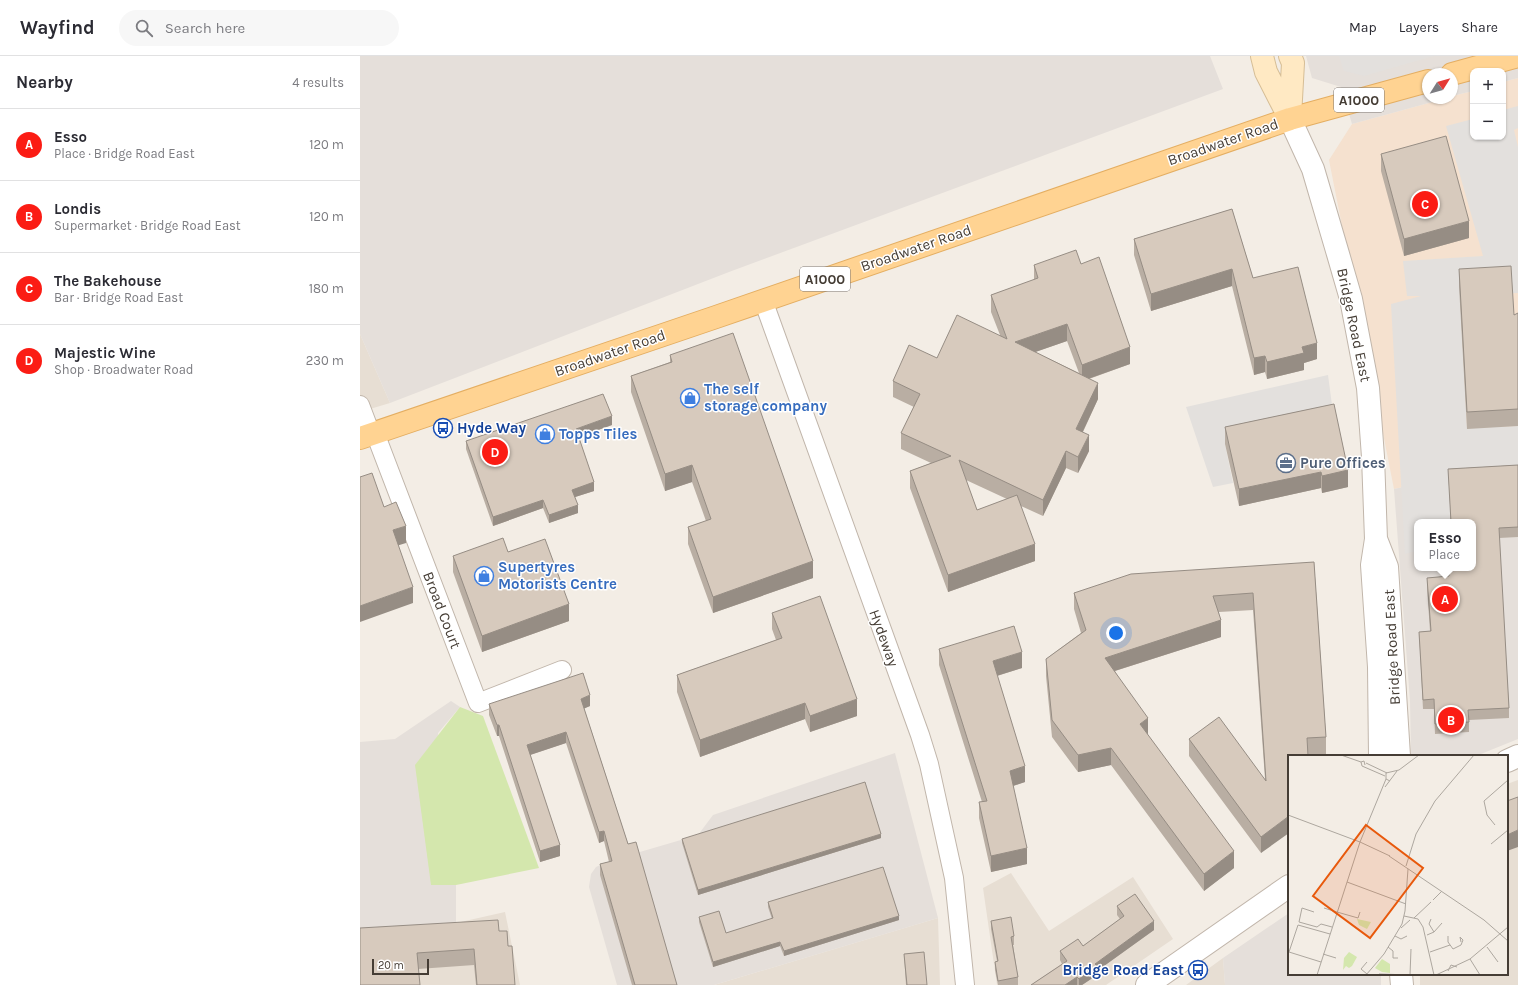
<!DOCTYPE html>
<html lang="en">
<head>
<meta charset="utf-8">
<style>
  body { margin:0; font-family:Karla,sans-serif; background:#f7f7f7; color:#2b2b33 }
  .controls { position:absolute; right:12px; top:12px; display:grid; overflow:hidden; border-radius:8px; box-shadow:0 1px 3px #0004 }
  .controls button { width:36px; height:36px; display:grid; place-items:center; padding:0; border:0; border-bottom:1px solid #e1e1e2; background:#fff; color:#2b2b33; font:20px sans-serif }
  .compass { position:absolute; left:1062px; top:12px; width:36px; height:36px; border-radius:50%; background:#fff; box-shadow:0 1px 3px #0004; rotate:53deg }
  .scale { position:absolute; left:12px; bottom:10px; width:57px; box-sizing:border-box; padding-left:4px; border:2px solid #453d35; border-top:0; font-size:11px; line-height:14px; white-space:nowrap; color:#453d35; -webkit-text-stroke:3px #fff; paint-order:stroke }
  .you { position:absolute; left:756px; top:577px; width:14px; height:14px; margin:-10px; border:3px solid #fff; border-radius:50%; background:#1a73e8; box-shadow:0 0 0 6px #1a73e833 }
  .badge { display:grid; place-items:center; width:26px; height:26px; border-radius:50%; background:#fb1c14; color:#fff; font-size:13px; font-weight:700 }
  .pin { position:absolute; translate:-50% -50%; border:2px solid #fff; box-shadow:0 1px 4px #0006 }
  .popup { position:absolute; left:1054px; top:463px; width:62px; height:52px; box-sizing:border-box; display:grid; place-content:center; border-radius:8px; background:#fff; filter:drop-shadow(0 1px 3px #0005); font-size:13px; white-space:nowrap; color:#7c7c81 }
  .popup b { font-size:15px; color:#2b2b33 }
  .popup::after { content:''; position:absolute; left:50%; top:100%; margin-left:-8px; border:8px solid transparent; border-top-color:#fff }
  .list { margin:0; padding:0; list-style:none }
  h2 { display:flex; justify-content:space-between; align-items:center; height:52px; margin:0; padding:0 16px; font-size:17px }
  h2 small { font-size:13px; font-weight:400; color:#7c7c81 }
  .list li { display:grid; grid-template-columns:26px 1fr auto; gap:12px; align-items:center; box-sizing:border-box; height:72px; padding:0 16px; border-top:1px solid #e1e1e2 }
  .list b { display:block; font-size:15px; white-space:nowrap }
  .list p { margin:0; font-size:13px; white-space:nowrap; color:#7c7c81 }
  .list em { font-size:13px; font-style:normal; color:#7c7c81 }
  .icon { flex:none; width:22px; height:22px; fill:none; stroke:currentColor; stroke-width:2; stroke-linecap:round; stroke-linejoin:round }
  .map { position:relative; flex:none; width:1158px; height:929px; overflow:hidden }
  header { display:flex; align-items:center; gap:24px; box-sizing:border-box; height:56px; padding:0 20px; background:#fff; border-bottom:1px solid #e1e1e2 }
  header strong { font-size:19px }
  nav { display:flex; gap:22px; margin-inline-start:auto; font-size:14px }
  .search { width:280px; height:36px; background:#f7f7f7; display:flex; align-items:center; gap:10px; box-sizing:border-box; padding:0 14px; border-radius:22px; color:#7c7c81; font-size:15px }
  main { display:flex }
  aside { flex:1; background:#fff }
  .map>svg:first-child { display:block }
</style>
</head>
<body>
<header>
<strong>Wayfind</strong>
<div class="search"><svg class="icon" aria-label="search" viewBox="0 0 24 24"><circle cx="10" cy="10" r="6"/><path d="M15 15l6 6"/></svg>Search here</div>
<nav><a>Map</a><a>Layers</a><a>Share</a></nav>
</header>
<main>
<aside>
<h2>Nearby<small>4 results</small></h2>
<ul class="list">
<li><span class="badge">A</span><div><b>Esso</b><p>Place · Bridge Road East</p></div><em>120 m</em></li>
<li><span class="badge">B</span><div><b>Londis</b><p>Supermarket · Bridge Road East</p></div><em>120 m</em></li>
<li><span class="badge">C</span><div><b>The Bakehouse</b><p>Bar · Bridge Road East</p></div><em>180 m</em></li>
<li><span class="badge">D</span><div><b>Majestic Wine</b><p>Shop · Broadwater Road</p></div><em>230 m</em></li>
</ul>
</aside>
<div class="map">
<svg width="1158" height="929" viewBox="0 0 1158 929">
  <rect width="100%" height="100%" fill="#f3ede5"/>
  <!-- residential -->
  <path fill="#e7ded3" d="M0 278 30 347 0 356Z
    M1158 724V929H1060V918H1147V728Z
    M651 817 689 875 773 821 813 883 746 929H637L623 832Z
    M145 856 160 929H0L96 867Z
    M578 862 580 929H354Z
    M863 902 865 929H826Z"/>
  <!-- commercial -->
  <path fill="#f5e1cf" d="M1158 22V406L1034 433 969 104 992 68 1087 42H1092V40L1113 35V81H1143V26Z"/>
  <!-- industrial -->
  <path fill="#e5dfda" fill-rule="evenodd" d="M0 0H850L863 33 369 216 30 347 0 278Z
    M946 0H1158V22L1143 26V15H1113V35L1092 40V18H1068V42H1087L992 68 981 31 952 22Z
    M1158 406V683L1116 700H1056L1051 698 1050 645 1034 433ZM1057 466H1113V512H1057Z
    M91 645 100 651 78 677 71 829H96V867L0 876V686L35 683Z
    M535 697 578 862 354 929H257L229 831 231 818 236 811 249 805 338 779 353 759Z
    M929 857V918H1021V929H865L863 902Z"/>
  <!-- green -->
  <path fill="#d4e7ad" d="M100 651 123 660 179 812 96 829H71L55 709Z"/>
  <!-- parking -->
  <path fill="#e3e0dd" d="M979 0H1074L1004 20 984 15Z
    M1158 50V72L1154 74 1158 91V237L1100 239 1107 372 1158 370V419L1091 466H1057V495L1045 498 1031 248 1061 240H1047L1043 205 1123 200 1086 70 1113 63V81H1143V54Z
    M968 319 974 364 865 388 873 427 853 431 826 351Z"/>
  <g fill="none" stroke-linecap="round" stroke-linejoin="round">
    <defs>
      <path id="minor" d="M403 244 560 679 569 708 594 822 605 929
        M0 349 11 378
        M15 377 118 647 202 614"/>
      <path id="tertiary" d="M930 63 953 113 978 198 991 243 1008 332 1013 401 1016 483 1012 509 1019 611 1020 700
        M1016 483 1027 511 1039 700
        M1147 705 1158 700
        M1041 918 1042 929
        M787 929 929 830"/>
      <path id="secondary" d="M902 0 906 16 930 63
        M930 61 933 7 930 0"/>
      <path id="primary" d="M1092 18 1158 0
        M0 382 356 261 930 63 1068 25"/>
    </defs>
    <!-- minor casing -->
    <use href="#minor" stroke="#c1b6ab" stroke-width="20"/>
    <!-- tertiary casing -->
    <use href="#tertiary" stroke="#c1b6ab" stroke-width="24"/>
    <!-- secondary casing -->
    <use href="#secondary" stroke="#d6be96" stroke-width="24"/>
    <!-- primary casing -->
    <use href="#primary" stroke="#e4ae62" stroke-width="24"/>
    <!-- minor -->
    <use href="#minor" stroke="#fff" stroke-width="18"/>
    <!-- tertiary -->
    <use href="#tertiary" stroke="#fff" stroke-width="22"/>
    <!-- secondary -->
    <use href="#secondary" stroke="#ffe9c3" stroke-width="22"/>
    <!-- primary -->
    <use href="#primary" stroke="#ffd392" stroke-width="22"/>
  </g>
  <!-- wall -->
  <path fill="#b9aea3" fill-rule="evenodd" d="M1021 98 1109 182 1044 200 1021 115Z
    M872 153 893 222 957 303 944 307V314L907 323 905 316 894 319 872 230 791 255 774 199V183Z
    M721 208 770 308 729 323 738 343 723 376 729 395 718 417 706 412 683 460 661 450 675 505 588 536 550 432V415L571 407 541 393V377L554 351 533 341V325L577 302 640 279 631 256V239L674 224V209ZM707 285 719 317 675 296ZM606 424 647 443 617 454Z
    M1099 213 1154 259 1158 257V370L1107 373 1099 230Z
    M310 299 453 522 353 557 328 488V471L346 465 332 426 305 435 271 336V320L310 306Z
    M974 348 988 431 962 437 961 432 879 450 865 388V371Z
    M252 369 218 381 234 435 215 441 218 457 189 467 183 452 133 470 106 393V385Z
    M1158 409V481L1139 482 1149 652V662L1109 664V676L1075 678 1074 653H1063L1059 576 1070 575 1067 532V522L1089 520 1105 513V512H1113V466H1091L1088 413Z
    M148 496 209 565 122 596 93 516V500Z
    M954 506 966 681V698L948 699 901 797 829 700V683L905 723 893 554 859 556 861 581 755 615 788 679 874 812 844 835 751 709 718 716 692 681 686 620V603L721 577 714 553V537Z
    M412 557 497 660 450 676 445 663 340 701 317 636V619L416 584 412 573Z
    M579 593 662 612 637 620 665 726 653 730 667 808 631 816 619 762V746H622L579 609Z
    M129 648 230 650 224 652 268 788 317 929H272L240 819V808L249 806 244 785 239 787 206 687 170 699 200 800 180 806 139 680H137L129 659Z
    M521 782 338 839 322 787V783Z
    M408 846 539 864 424 900 420 890 353 911 339 866V861L366 877 412 863 408 851Z
    M757 850 794 874 737 915V919L722 929H671L702 908 700 904V895L723 890 760 863 757 859Z
    M631 865 654 880V889H653L658 921V929H638L635 914V906L637 905 631 873Z
    M0 872 139 875 148 890 155 929H116L114 909 58 913Z
    M544 898 567 929H546Z"/>
  <!-- shaded-wall -->
  <path fill="#968d84" d="M1109 165V182L1044 200V183Z
    M872 213V230L791 255V238Z
    M707 268V285L655 303V286Z
    M957 287V303L944 307V314L907 323V306L942 291Z
    M770 291V308L722 325V309Z
    M905 300V316L894 319V302Z
    M738 327V343L716 390V373Z
    M252 360V369L216 382V373Z
    M729 379V395L718 417V401Z
    M706 395V412L683 460V444Z
    M332 409V426L305 435V418Z
    M988 414V431L962 437V420Z
    M961 416V432L879 450V433Z
    M234 426V435L212 442V434Z
    M183 444V452L133 470V461Z
    M218 449V457L189 467V459Z
    M46 470V487L33 491V474Z
    M675 488V505L588 536V519Z
    M453 505V522L353 557V541Z
    M53 531V547L0 566V550Z
    M209 548V565L122 596V580Z
    M861 564V581L745 618V602Z
    M662 596V612L633 621V605Z
    M230 639V650L221 654V643Z
    M497 643V660L450 676V660Z
    M445 647V663L340 701V684Z
    M788 662V679L780 668Z
    M137 669H139V680H137Z
    M206 676V687L167 700V689Z
    M751 692V709L718 716V699Z
    M665 710V726L650 731V715Z
    M929 760V777L901 797V781Z
    M1158 774V791L1147 795V779Z
    M244 775V785L239 787V776Z
    M521 778V782L338 839V834Z
    M200 789V800L180 806V795Z
    M667 792V808L631 816V800Z
    M874 795V812L844 835V818Z
    M539 860V864L424 900V895Z
    M794 865V874L737 915V919L722 929H719V923L735 908Z
    M420 886V890L353 911V906Z
    M717 921V929H705Z"/>
  <!-- building -->
  <path fill="#d7cabd" stroke="#968d84" d="M1086 80 1109 165 1044 183 1021 98Z
    M872 153 893 222 938 211 957 287 942 291 944 297 907 306 905 300 894 302 872 213 791 238 774 183Z
    M716 194 721 208 739 201 770 291 722 309 707 268 655 286 738 327 716 373 729 379 718 401 706 395 683 444 599 404 617 454 657 439 675 488 588 519 550 415 591 400 541 377 560 338 533 325 549 289 577 302 597 259 647 283 631 239 678 222 674 209Z
    M1151 210 1154 259 1158 257V353L1107 356 1099 213Z
    M373 277 453 505 353 541 328 471 351 463 332 409 305 418 271 320 312 306 310 299Z
    M243 338 252 360 216 373 234 426 212 434 218 449 189 459 183 444 133 461 106 385Z
    M974 348 988 414 962 420 961 416 879 433 865 371Z
    M1158 409V471L1139 472 1149 652 1108 654 1109 666 1075 668 1074 643 1063 644 1059 576 1071 575 1067 522 1089 520V515L1106 513V512H1113V466H1091L1088 413Z
    M12 417 24 451 36 446 46 470 33 474 53 531 0 550V421Z
    M143 482 148 496 185 483 209 548 122 580 93 500Z
    M954 506 966 681 947 682 948 700H929V760L901 781 829 683 859 661 906 725 893 537 853 540 861 564 745 602 788 662 780 668 874 795 844 818 751 692 718 699 692 664 686 603 726 574 714 537 771 518Z
    M460 540 497 643 450 660 445 647 340 684 317 619 422 582 412 557Z
    M654 570 662 596 633 605 665 710 650 715 667 792 631 800 619 746 627 745 579 593Z
    M223 617 230 639 221 643 268 788 276 786 317 929H275L240 808 252 805 244 775 239 776 206 676 167 689 200 789 180 795 139 669H137L129 648Z
    M505 726 521 778 338 834 322 783Z
    M1158 741V774L1147 779V745Z
    M523 811 539 860 424 895 420 886 353 906 339 861 359 855 366 877 413 862 408 846Z
    M775 838 794 865 735 908 737 910 719 923 717 921 705 929H671L707 905 700 895 718 883 723 890 764 860 757 850Z
    M651 861 654 880 651 881 658 921 638 925 635 906 638 905 631 865Z
    M138 864 139 875H147L148 890H152L155 929H117L114 893 57 897 60 929H0V872Z
    M564 896 567 929H547L544 898Z"/>
  <!-- icons -->
  <defs>
    <symbol id="shop-ring" viewBox="-11 -11 22 22"><circle r="9.5" fill="#fff" stroke="#3f7fe0" stroke-width="1.5"/><path d="M-5-2.5h2.3a2.7 3.5 0 0 1 5.4 0H5L5.5 6h-11ZM-1.5-2.5h3a1.5 2.3 0 0 0-3 0Z" fill="#3f7fe0"/></symbol>
    <symbol id="bus-ring" viewBox="-11 -11 22 22"><circle r="9.5" fill="#fff" stroke="#1a4fb4" stroke-width="1.5"/><path d="M-5-6H5V4H4V6H2V4H-2V6H-4V4H-5ZM-3.5-4V0h7V-4ZM-3.5 1.2v1.5H-2V1.2ZM2 1.2v1.5H3.5V1.2Z" fill="#1a4fb4"/></symbol>
    <symbol id="office-ring" viewBox="-11 -11 22 22"><circle r="9.5" fill="#fff" stroke="#5c6f8a" stroke-width="1.5"/><path d="M-6-3h4V-5.5h4V-3h4V5H-6ZM-1-4.5V-3h2v-1.5ZM-6 0V1H6V0Z" fill="#5c6f8a"/></symbol>
  </defs>
  <g fill-rule="evenodd">
    <use href="#shop-ring" x="319" y="331" width="22" height="22"/>
    <use href="#bus-ring" x="72" y="361" width="22" height="22"/>
    <use href="#shop-ring" x="174" y="367" width="22" height="22"/>
    <use href="#office-ring" x="915" y="396" width="22" height="22"/>
    <use href="#shop-ring" x="113" y="509" width="22" height="22"/>
    <use href="#bus-ring" x="827" y="903" width="22" height="22"/>
  </g>
  <g text-anchor="middle" dominant-baseline="central" stroke-width="3" stroke-linejoin="round" paint-order="stroke">
    <!-- shield labels -->
    <g fill="#fff" stroke="#7d7772" stroke-width="1">
      <rect x="974" y="32" width="50" height="24" rx="3"/>
      <rect x="440" y="211" width="50" height="24" rx="3"/>
    </g>
    <g font-size="14" font-weight="bold" fill="#453d35">
      <text x="999" y="44">A1000</text>
      <text x="465" y="223">A1000</text>
    </g>
    <!-- street labels -->
    <g font-size="15" fill="#453d35" stroke="#fff">
      <text transform="translate(863 86) rotate(-19)">Broadwater Road</text>
      <text transform="translate(556 192) rotate(-19)">Broadwater Road</text>
      <text transform="translate(994 269) rotate(78)">Bridge Road East</text>
      <text transform="translate(250 297) rotate(-19)">Broadwater Road</text>
      <text transform="translate(82 554) rotate(69)">Broad Court</text>
      <text transform="translate(524 582) rotate(70)">Hydeway</text>
      <text transform="translate(1032 591) rotate(-93)">Bridge Road East</text>
    </g>
    <!-- shop labels -->
    <g font-size="15" font-weight="bold" fill="#366cbe" stroke="#fff" text-anchor="start">
      <text x="344" y="333">The self<tspan x="344" dy="17">storage company</tspan></text>
      <text x="199" y="378">Topps Tiles</text>
      <text x="138" y="511">Supertyres<tspan x="138" dy="17">Motorists Centre</tspan></text>
    </g>
    <!-- transit labels -->
    <g font-size="15" font-weight="bold" fill="#164399" stroke="#fff" text-anchor="start">
      <text x="97" y="372">Hyde Way</text>
      <text x="824" y="914" text-anchor="end">Bridge Road East</text>
    </g>
    <!-- service labels -->
    <g font-size="15" font-weight="bold" fill="#4e5e75" stroke="#fff" text-anchor="start">
      <text x="940" y="407">Pure Offices</text>
    </g>
  </g>
  <!-- overview -->
  <g transform="translate(928 699)">
    <rect width="220" height="220" fill="#f3ede5"/>
    <path d="M69 164 83 167 79 174 71 170ZM61 197 69 202 64 211 61 213 58 211 55 215 56 203ZM94 204 102 209V218L94 217 87 213Z" fill="#d4e7ad"/>
    <path fill="none" stroke="#ada79f" stroke-width="1" d="M53 0 73 7M78 8 99 18M77 10 76 6 73 7 74 11 97 21M102 26 98 24V18L111 15 131 0M97 32 109 16M0 60 72 87M207 70 199 60 196 46 220 25M72 87 102 101M203 89 220 75M101 101 196 165 220 186M118 111 128 79 147 46 186 0M59 127 118 149M145 145 154 136M36 153 49 157M26 157 14 153 11 167 29 172 33 169 44 172M49 157 70 163 72 157M116 161 130 164 135 172 146 220M126 163 143 147M143 164 141 169 146 177M113 173 122 165M139 180 146 177 154 168M107 181 113 184 119 181M160 181V187L165 194 173 190 175 185 172 182 173 187M100 192 105 196V203H110M199 192 210 207M142 197 162 190M35 199 48 203M182 204 192 220M33 207 1 197 10 170 42 179M160 216 163 210 169 212M79 219 73 214 79 207M91 219 123 220M29 220 72 87 98 24M78 220 96 199 114 169 117 156 120 114M122 220 123 194M148 220 182 204 220 172"/>
    <path fill="#e8590c" fill-opacity="0.15" stroke="#e8590c" stroke-width="2" d="M78 70 135 113 82 183 25 141Z"/>
    <rect width="220" height="220" fill="none" stroke="#453d35" stroke-width="2"/>
  </g>
</svg>
<div class="controls">
<button>+</button>
<button>−</button>
</div>
<svg class="compass" viewBox="-18 -18 36 36"><path d="M0-13l5 13h-10z" fill="#e53935"/><path d="M0 13l5-13h-10z" fill="#7c7c81"/></svg>
<div class="scale">20 m</div>
<div class="you"></div>
<div class="pin badge" style="left:1085px;top:543px">A</div>
<div class="popup"><b>Esso</b>Place</div>
<div class="pin badge" style="left:1091px;top:664px">B</div>
<div class="pin badge" style="left:1065px;top:148px">C</div>
<div class="pin badge" style="left:135px;top:396px">D</div>
</div>
</main>
</body>
</html>
